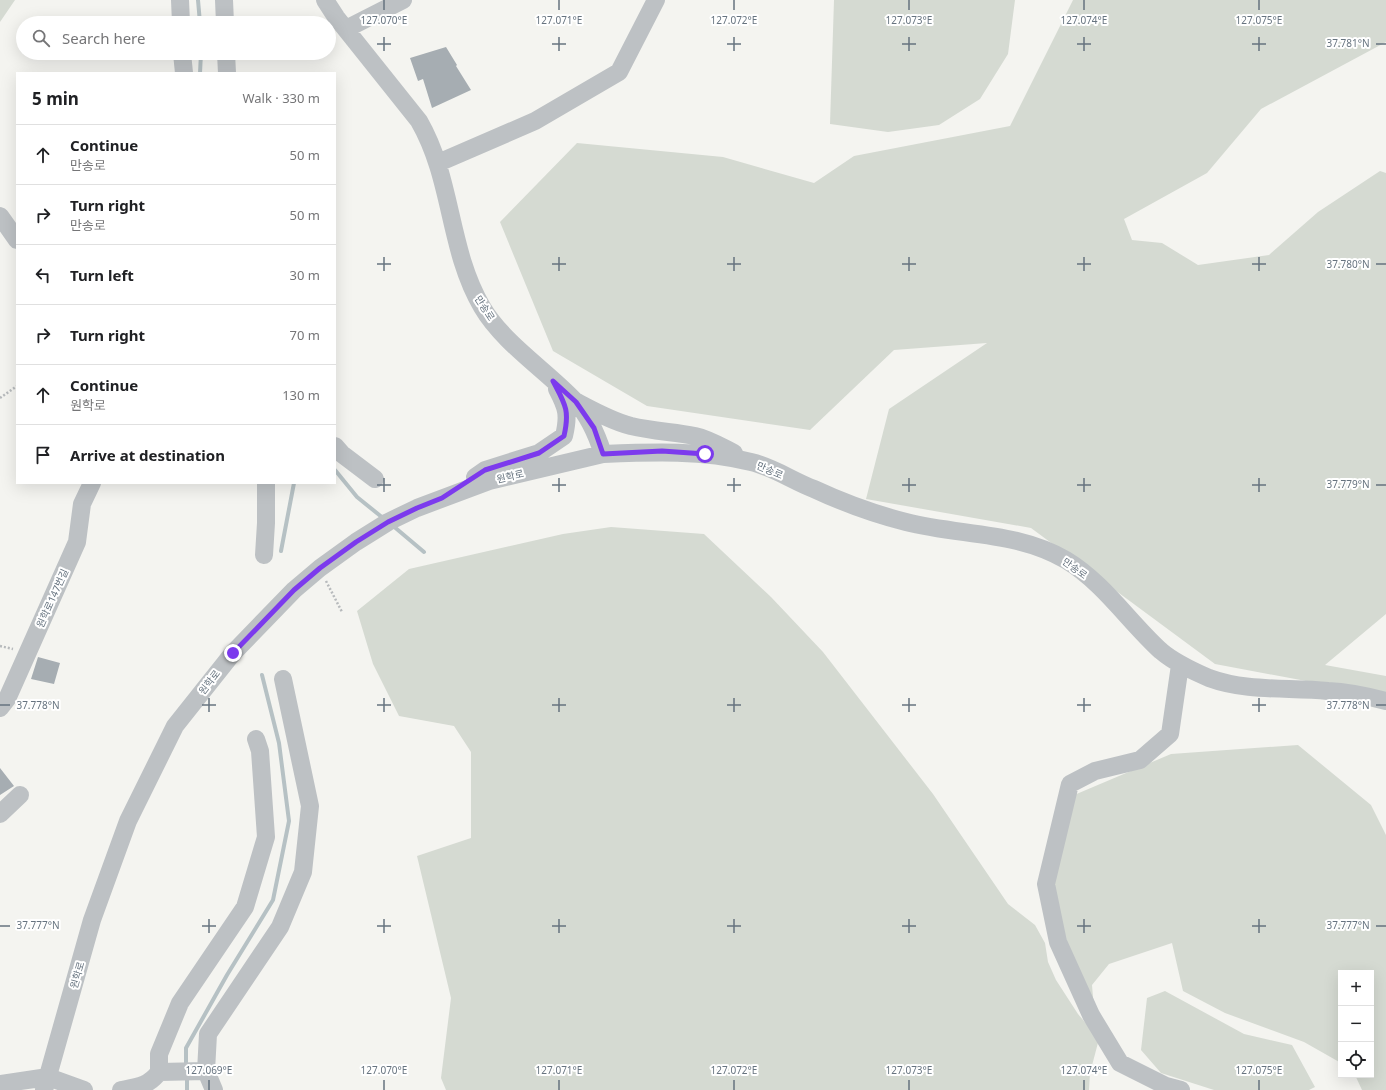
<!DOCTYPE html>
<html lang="en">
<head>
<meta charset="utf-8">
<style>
  body { margin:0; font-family:"Noto Sans","Noto Sans KR",sans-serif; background:#f6f6f6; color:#202124 }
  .controls { position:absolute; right:12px; bottom:12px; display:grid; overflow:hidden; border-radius:0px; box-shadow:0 4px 16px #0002 }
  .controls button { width:36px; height:36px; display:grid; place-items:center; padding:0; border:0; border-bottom:1px solid #e0e0e0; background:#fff; color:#202124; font:20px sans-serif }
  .stop { position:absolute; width:12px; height:12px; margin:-9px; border:3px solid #7c3aed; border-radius:50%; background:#fff }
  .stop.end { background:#7c3aed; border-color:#fff; box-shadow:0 1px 4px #0008 }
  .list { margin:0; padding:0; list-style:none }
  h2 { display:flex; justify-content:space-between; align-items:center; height:52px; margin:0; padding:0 16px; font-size:17px }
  h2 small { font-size:13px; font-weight:400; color:#757577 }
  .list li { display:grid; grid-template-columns:26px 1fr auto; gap:12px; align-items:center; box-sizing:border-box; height:60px; padding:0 16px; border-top:1px solid #e0e0e0 }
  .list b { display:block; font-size:15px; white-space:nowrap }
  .list p { margin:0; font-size:13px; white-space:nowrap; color:#757577 }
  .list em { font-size:13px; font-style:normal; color:#757577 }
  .icon { flex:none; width:22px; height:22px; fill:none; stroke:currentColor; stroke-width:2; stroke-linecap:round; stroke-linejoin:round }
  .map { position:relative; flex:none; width:1386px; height:1090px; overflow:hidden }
  .search { position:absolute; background:#fff; box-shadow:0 4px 16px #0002; left:16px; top:16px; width:320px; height:44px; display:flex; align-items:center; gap:10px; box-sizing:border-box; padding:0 14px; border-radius:22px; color:#757577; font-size:15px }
  .panel { position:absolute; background:#fff; box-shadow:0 4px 16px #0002; left:16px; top:72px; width:320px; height:412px; border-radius:0px }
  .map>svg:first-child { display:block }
</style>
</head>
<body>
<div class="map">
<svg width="1386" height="1090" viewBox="0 0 1386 1090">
  <rect width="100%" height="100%" fill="#f4f4f0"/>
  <!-- green -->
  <path fill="#d5dad2" d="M0 0H15L0 22Z
    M834 0H1015L1008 54 980 99 939 125 888 132 830 124Z
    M1073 0H1386V42L1261 109 1207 173 1124 219 1132 240 1162 243 1198 265 1269 255 1318 212 1380 171 1386 173V614L1325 665 1386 676V696L1215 664 1031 528 866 499 889 409 987 343 894 350 810 430 647 406 553 351 500 222 577 143 723 157 814 183 854 156 1010 126Z
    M611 527 704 534 771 597 823 652 933 794 1008 904 1035 925 1045 943 1048 962 1056 980 1078 1014 1099 1039 1090 1073 1089 1090H446L441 1078 451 998 417 856 471 838V752L454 726 399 716 373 664 357 611 409 569 563 534Z
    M1298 745 1371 805 1386 835V1090H1362L1355 1075H1371V973H1341V1063L1304 1042 1225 1013 1183 991 1172 943 1109 964 1092 985 1094 1009 1050 906 1060 801 1171 754Z
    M1165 991 1244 1034 1292 1045 1315 1087 1309 1090H1214L1161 1073 1141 1050 1147 998Z"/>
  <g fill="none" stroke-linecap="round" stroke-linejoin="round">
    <!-- stream -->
    <path stroke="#b6c1c4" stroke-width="4" d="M198 0 200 23
      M200 73 201 53
      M335 470 357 497 383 518
      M392 525 424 552
      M281 551 294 483
      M186 1068V1048L227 975 273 900 289 821 279 743 262 675
      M187 1076V1090"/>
  </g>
  <!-- building -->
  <path fill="#a6adb2" d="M446 47 457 65 456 66 471 90 432 108 423 79 418 81 410 58Z
    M38 657 60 663 54 684 31 679Z
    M0 768 14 786 0 795Z"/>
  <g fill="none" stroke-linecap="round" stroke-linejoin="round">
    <!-- path -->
    <path stroke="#b7babc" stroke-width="2.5" stroke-dasharray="2 2" stroke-linecap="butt" d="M0 398 17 386
      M326 581 342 612
      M0 646 13 649"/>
    <!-- minor -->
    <path stroke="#bdc1c4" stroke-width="18" d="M180 0 181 23
      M224 0 225 23
      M325 0 336 17 419 121C453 180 448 249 482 307 503 343 547 371 575 401 589 416 597 435 603 454 653 452 702 450 751 462 773 467 793 481 814 489 844 503 874 514 906 522 961 536 1016 531 1066 560 1104 583 1129 622 1161 651 1175 663 1193 671 1209 678 1247 692 1288 687 1328 691 1348 692 1367 696 1386 701
      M346 29 403 0
      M182 53 184 73
      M226 53 227 73
      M438 163 535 121 619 72 656 0
      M0 216 17 240
      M577 402C594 411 612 421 631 426 652 431 673 432 695 436 709 439 722 447 734 453
      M335 446 342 454 375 479
      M475 477 485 470 539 453 564 436C569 415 567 408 557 389
      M264 555 266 523V483
      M1180 665 1170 734 1140 760 1095 771 1070 784 1046 884 1058 942 1091 1015 1120 1063 1166 1086 1181 1090
      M0 708 7 699 77 542 82 504 92 483
      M0 814 20 795
      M159 1072V1054L180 1003 245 907 266 837 260 751 256 739
      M159 1072 206 1071
      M0 1084 48 1077 84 1090
      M44 1090 92 920 128 821 175 726 233 653 294 590 320 568 356 542 388 522 417 508 489 481 603 454
      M121 1090C137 1087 149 1086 159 1072
      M214 1090 206 1071 208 1034 280 927 303 872 310 806 283 679"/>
  </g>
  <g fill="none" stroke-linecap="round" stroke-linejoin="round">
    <!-- route -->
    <path stroke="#7c3aed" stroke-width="5" d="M233 653 294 590 320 568 356 542 388 522 417 508 442 498 485 470 539 453 564 436C570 410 565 404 553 381L576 402 594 428 603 454 662 451 705 454"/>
  </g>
  <!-- ticks -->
  <path fill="none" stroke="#66737f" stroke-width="1.5" d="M384 0V10M559 0V10M734 0V10M909 0V10M1084 0V10M1259 0V10M384 37V51M559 37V51M734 37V51M909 37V51M1084 37V51M1259 37V51M377 44H391M552 44H566M727 44H741M902 44H916M1077 44H1091M1252 44H1266M1376 44H1386M384 257V271M559 257V271M734 257V271M909 257V271M1084 257V271M1259 257V271M377 264H391M552 264H566M727 264H741M902 264H916M1077 264H1091M1252 264H1266M1376 264H1386M384 478V492M559 478V492M734 478V492M909 478V492M1084 478V492M1259 478V492M377 485H391M552 485H566M727 485H741M902 485H916M1077 485H1091M1252 485H1266M1376 485H1386M209 698V712M384 698V712M559 698V712M734 698V712M909 698V712M1084 698V712M1259 698V712M0 705H10M202 705H216M377 705H391M552 705H566M727 705H741M902 705H916M1077 705H1091M1252 705H1266M1376 705H1386M209 919V933M384 919V933M559 919V933M734 919V933M909 919V933M1084 919V933M1259 919V933M0 926H10M202 926H216M377 926H391M552 926H566M727 926H741M902 926H916M1077 926H1091M1252 926H1266M1376 926H1386M209 1080V1090M384 1080V1090M559 1080V1090M734 1080V1090M909 1080V1090M1084 1080V1090M1259 1080V1090"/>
  <g text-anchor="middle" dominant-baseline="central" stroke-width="4" stroke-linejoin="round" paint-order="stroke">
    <!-- street labels -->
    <g font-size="10" fill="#66737f" stroke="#fff">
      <text transform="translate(485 308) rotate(57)">만송로</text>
      <text transform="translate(770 470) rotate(23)">만송로</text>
      <text transform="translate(510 476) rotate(-13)">원학로</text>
      <text transform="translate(1075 568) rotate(35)">만송로</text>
      <text transform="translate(52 598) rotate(-66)">원학로147번길</text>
      <text transform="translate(209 682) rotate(-52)">원학로</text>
      <text transform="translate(77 975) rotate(-74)">원학로</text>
    </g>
  </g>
  <g font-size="10" text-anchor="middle" fill="#66737f" stroke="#fff" stroke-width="4" stroke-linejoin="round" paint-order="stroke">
    <text x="384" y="24">127.070°E</text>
    <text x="559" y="24">127.071°E</text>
    <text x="734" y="24">127.072°E</text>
    <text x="909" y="24">127.073°E</text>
    <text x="1084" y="24">127.074°E</text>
    <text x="1259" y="24">127.075°E</text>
    <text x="1348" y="47">37.781°N</text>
    <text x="1348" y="268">37.780°N</text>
    <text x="1348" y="488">37.779°N</text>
    <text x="38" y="709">37.778°N</text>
    <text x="1348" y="709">37.778°N</text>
    <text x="38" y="929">37.777°N</text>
    <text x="1348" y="929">37.777°N</text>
    <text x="209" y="1074">127.069°E</text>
    <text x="384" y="1074">127.070°E</text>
    <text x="559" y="1074">127.071°E</text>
    <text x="734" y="1074">127.072°E</text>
    <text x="909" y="1074">127.073°E</text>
    <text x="1084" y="1074">127.074°E</text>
    <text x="1259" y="1074">127.075°E</text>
  </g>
</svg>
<div class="controls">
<button>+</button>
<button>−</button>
<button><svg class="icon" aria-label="locate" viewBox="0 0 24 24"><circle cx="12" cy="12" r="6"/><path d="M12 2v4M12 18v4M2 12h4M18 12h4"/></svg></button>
</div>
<div class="stop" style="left:705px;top:454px"></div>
<div class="stop end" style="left:233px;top:653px"></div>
<div class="search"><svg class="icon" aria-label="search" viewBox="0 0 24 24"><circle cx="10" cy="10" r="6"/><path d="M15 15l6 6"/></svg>Search here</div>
<section class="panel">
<h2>5 min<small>Walk · 330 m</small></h2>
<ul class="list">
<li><svg class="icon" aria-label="ahead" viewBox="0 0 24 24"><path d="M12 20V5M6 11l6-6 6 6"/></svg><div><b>Continue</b><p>만송로</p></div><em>50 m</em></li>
<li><svg class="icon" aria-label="right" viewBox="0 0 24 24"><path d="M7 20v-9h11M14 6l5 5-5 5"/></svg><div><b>Turn right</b><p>만송로</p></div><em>50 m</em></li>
<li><svg class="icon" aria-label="left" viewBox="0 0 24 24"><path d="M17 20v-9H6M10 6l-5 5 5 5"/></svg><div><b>Turn left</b></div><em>30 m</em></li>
<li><svg class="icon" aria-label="right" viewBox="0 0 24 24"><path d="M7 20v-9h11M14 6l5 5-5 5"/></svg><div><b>Turn right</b></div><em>70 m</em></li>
<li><svg class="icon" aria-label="ahead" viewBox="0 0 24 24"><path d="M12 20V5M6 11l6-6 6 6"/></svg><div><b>Continue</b><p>원학로</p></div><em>130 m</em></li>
<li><svg class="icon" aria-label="arrive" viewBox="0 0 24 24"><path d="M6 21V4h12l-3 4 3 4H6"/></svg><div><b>Arrive at destination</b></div></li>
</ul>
</section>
</div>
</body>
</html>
